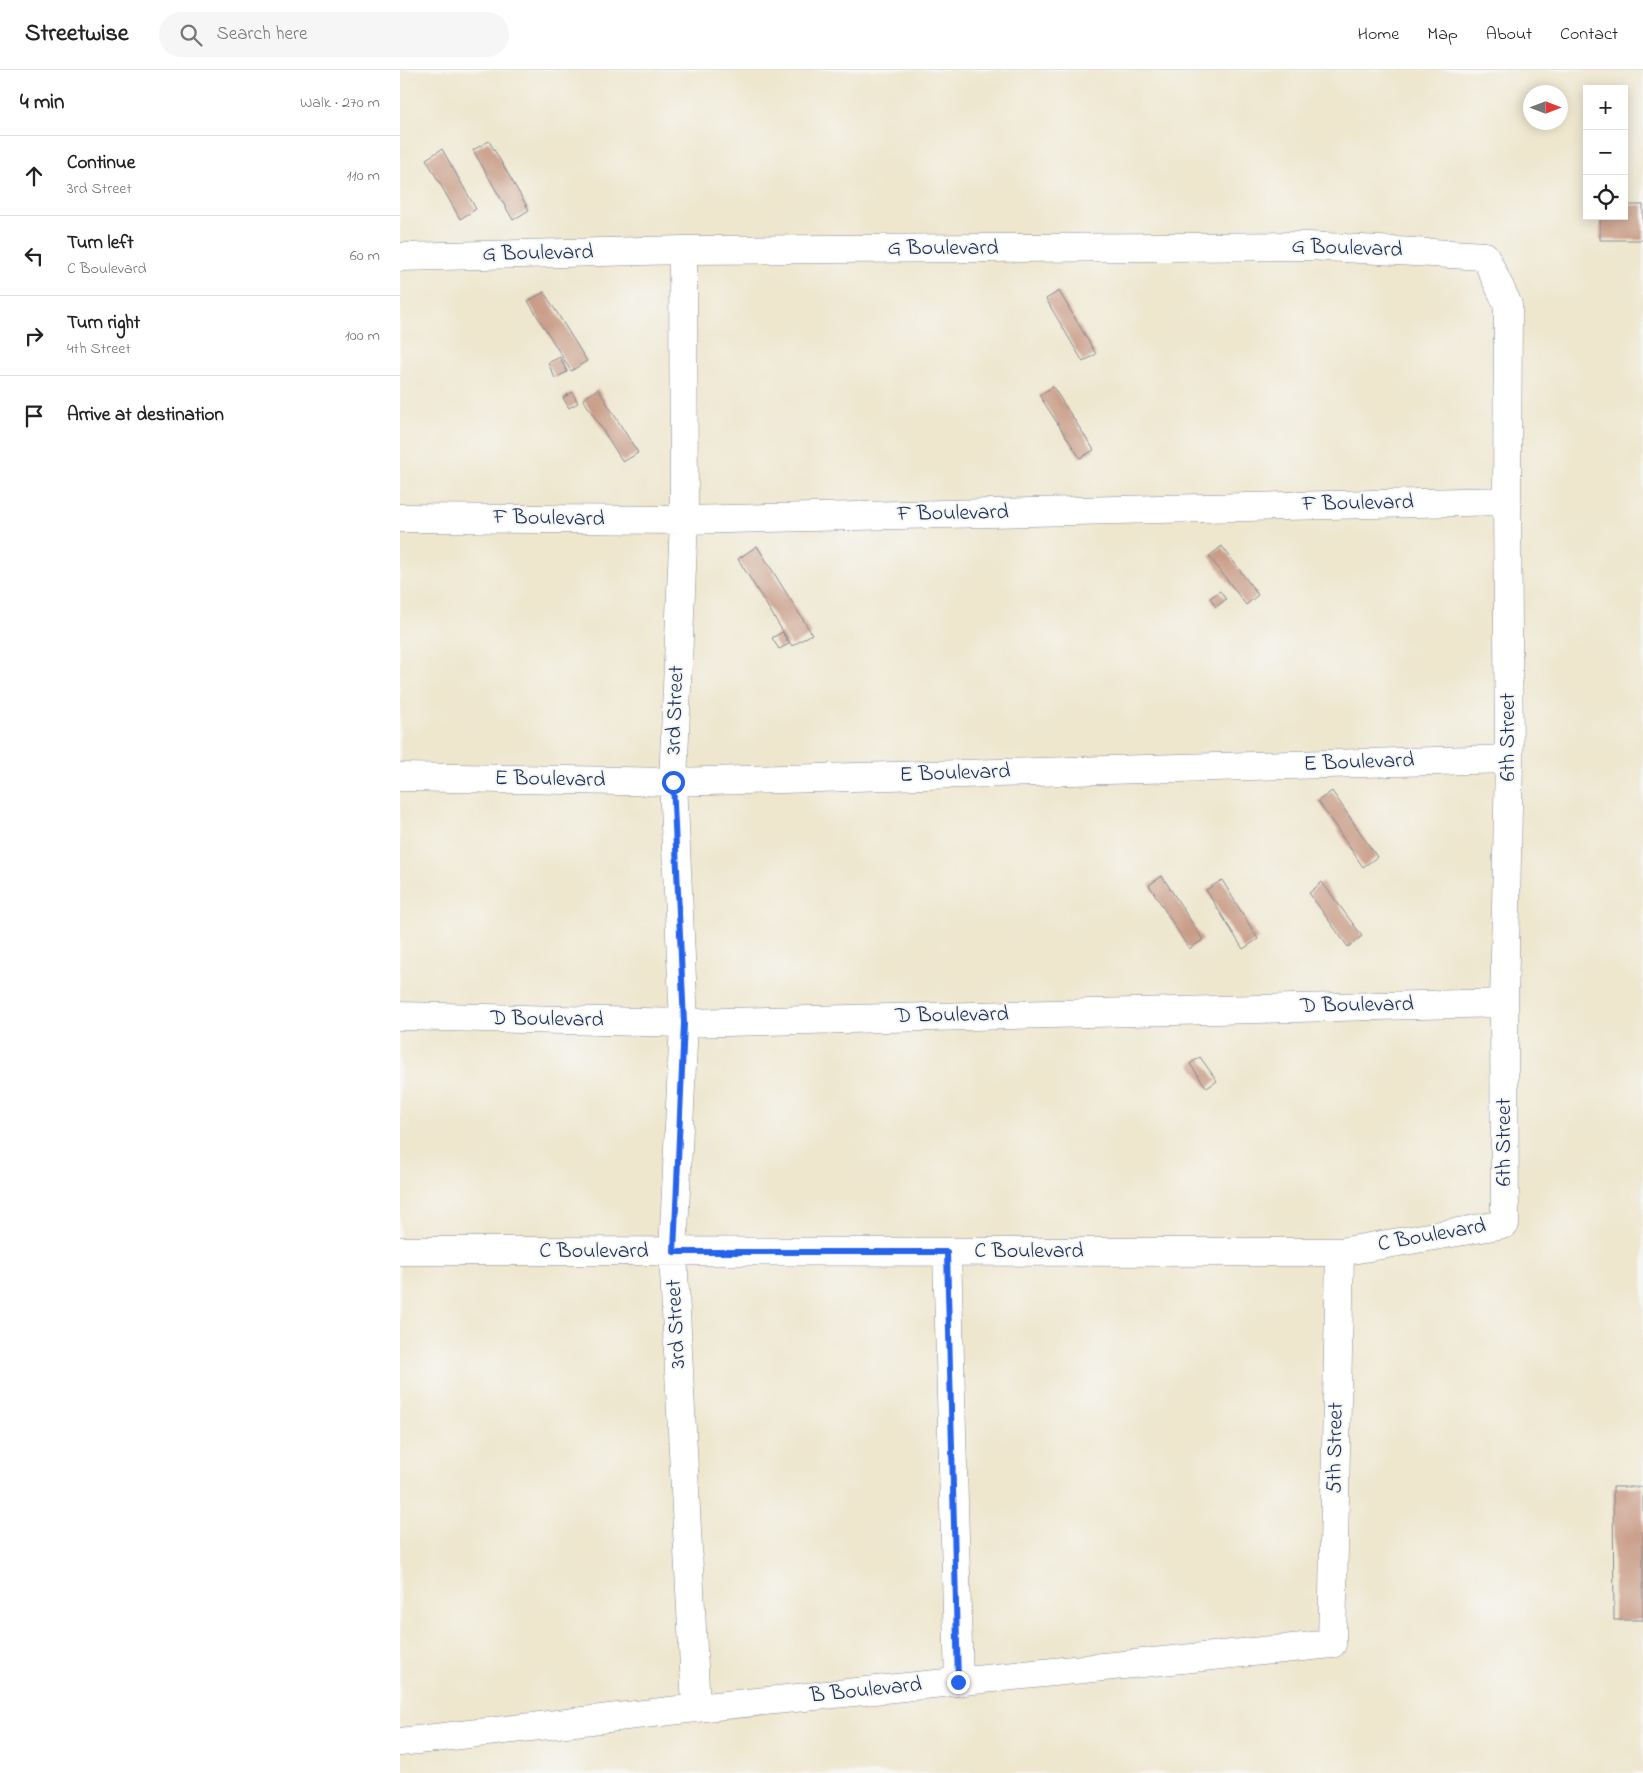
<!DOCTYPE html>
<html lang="en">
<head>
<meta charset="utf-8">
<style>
  body { margin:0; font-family:"Indie Flower",sans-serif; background:#f6f6f6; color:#222 }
  .controls { position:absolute; right:15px; top:15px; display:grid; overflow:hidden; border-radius:0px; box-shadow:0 2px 12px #0003 }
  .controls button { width:45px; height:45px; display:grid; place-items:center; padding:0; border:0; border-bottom:1px solid #e0e0e0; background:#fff; color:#222; font:25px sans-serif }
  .compass { position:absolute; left:1123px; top:15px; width:45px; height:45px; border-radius:50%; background:#fff; box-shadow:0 2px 12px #0003; rotate:90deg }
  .stop { position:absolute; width:15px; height:15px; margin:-11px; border:4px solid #2563eb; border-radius:50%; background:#fff }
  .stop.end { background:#2563eb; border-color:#fff; box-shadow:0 1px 5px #0008 }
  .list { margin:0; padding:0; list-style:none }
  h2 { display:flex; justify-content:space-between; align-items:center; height:65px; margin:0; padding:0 20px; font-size:21px }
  h2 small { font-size:16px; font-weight:400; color:#767676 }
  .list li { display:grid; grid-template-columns:32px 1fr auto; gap:15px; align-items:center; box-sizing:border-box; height:80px; padding:0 20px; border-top:1px solid #e0e0e0 }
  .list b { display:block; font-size:19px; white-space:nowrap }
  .list p { margin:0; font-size:16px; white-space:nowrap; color:#767676 }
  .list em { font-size:16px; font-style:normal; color:#767676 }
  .icon { flex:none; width:28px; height:28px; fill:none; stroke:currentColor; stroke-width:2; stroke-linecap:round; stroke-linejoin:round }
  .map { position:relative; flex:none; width:1243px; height:1703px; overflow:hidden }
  header { display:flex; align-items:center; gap:30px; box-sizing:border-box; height:70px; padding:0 25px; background:#fff; border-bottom:1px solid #e0e0e0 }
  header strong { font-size:24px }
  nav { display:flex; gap:28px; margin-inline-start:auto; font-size:18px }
  .search { width:350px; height:45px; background:#f6f6f6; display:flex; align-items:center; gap:12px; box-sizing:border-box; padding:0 18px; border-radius:28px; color:#767676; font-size:19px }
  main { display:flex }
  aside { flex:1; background:#fff }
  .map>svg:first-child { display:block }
</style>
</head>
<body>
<header>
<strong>Streetwise</strong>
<div class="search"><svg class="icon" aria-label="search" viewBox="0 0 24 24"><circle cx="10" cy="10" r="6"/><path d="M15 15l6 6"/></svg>Search here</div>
<nav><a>Home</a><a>Map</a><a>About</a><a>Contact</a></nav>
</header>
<main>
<aside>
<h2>4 min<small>Walk · 270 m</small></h2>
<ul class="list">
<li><svg class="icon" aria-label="ahead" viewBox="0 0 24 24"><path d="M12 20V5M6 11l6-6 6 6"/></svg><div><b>Continue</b><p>3rd Street</p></div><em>110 m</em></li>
<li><svg class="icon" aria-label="left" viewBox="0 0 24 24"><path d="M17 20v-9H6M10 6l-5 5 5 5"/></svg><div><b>Turn left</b><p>C Boulevard</p></div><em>60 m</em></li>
<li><svg class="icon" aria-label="right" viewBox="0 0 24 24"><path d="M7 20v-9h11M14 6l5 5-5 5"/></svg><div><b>Turn right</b><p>4th Street</p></div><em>100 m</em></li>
<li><svg class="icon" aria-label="arrive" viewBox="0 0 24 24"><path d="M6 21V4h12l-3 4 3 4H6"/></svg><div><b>Arrive at destination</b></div></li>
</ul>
</aside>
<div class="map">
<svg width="1243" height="1703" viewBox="0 0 1243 1703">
  <rect width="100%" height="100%" fill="#f6f6f2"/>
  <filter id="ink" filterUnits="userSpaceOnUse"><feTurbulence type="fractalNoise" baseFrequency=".02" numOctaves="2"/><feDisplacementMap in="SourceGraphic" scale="10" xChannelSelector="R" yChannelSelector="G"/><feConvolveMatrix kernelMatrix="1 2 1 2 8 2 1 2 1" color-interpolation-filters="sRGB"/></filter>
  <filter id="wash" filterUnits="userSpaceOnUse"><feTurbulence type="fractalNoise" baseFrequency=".0096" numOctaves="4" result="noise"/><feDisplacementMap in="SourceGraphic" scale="20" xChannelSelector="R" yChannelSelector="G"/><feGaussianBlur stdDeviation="1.12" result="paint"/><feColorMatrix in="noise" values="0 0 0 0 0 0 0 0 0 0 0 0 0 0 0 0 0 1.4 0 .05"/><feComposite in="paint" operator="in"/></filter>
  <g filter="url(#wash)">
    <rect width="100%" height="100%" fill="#eee6cd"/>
    <g id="blocks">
      <!-- building -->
      <path fill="#c99c87" d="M89 71 129 140 113 150 73 80Z
        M42 79 76 139 60 149 26 89Z
        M1224 135H1243V170H1200V146H1224Z
        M659 221 696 284 683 292 646 229Z
        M144 222 187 291 171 301 128 231Z
        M160 287 167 302 155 308 148 293Z
        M653 317 694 380 680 388 639 325Z
        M198 319 238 383 223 392 183 329Z
        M172 322 178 333 169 338 163 328Z
        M357 476 412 564 392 576 338 489Z
        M822 476 858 525 846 535 809 486Z
        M820 521 826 529 816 537 810 528Z
        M382 562 389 574 379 579 372 568Z
        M932 721 977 787 963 797 918 731Z
        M762 806 803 870 789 879 749 815Z
        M822 810 858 869 843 879 806 820Z
        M922 812 962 866 948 877 909 823Z
        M800 987 817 1011 807 1018 790 994Z
        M1213 1417H1243V1550H1214Z"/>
    </g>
  </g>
  <g filter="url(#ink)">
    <use href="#blocks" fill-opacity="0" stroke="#848a96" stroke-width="1"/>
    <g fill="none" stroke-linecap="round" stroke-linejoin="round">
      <defs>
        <path id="minor" d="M283 180 284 450 273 712 284 953 273 1182 296 1638
          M0 187 283 180 908 176 1085 186 1108 235 1107 431 1109 689 1104 933 1105 1154 940 1182 0 1181
          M0 448 284 450 1107 431
          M0 707 273 712 1109 689
          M0 946 284 953 1104 933
          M547 1182 559 1612
          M0 1672 296 1638 932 1574 940 1182"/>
      </defs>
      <!-- minor casing -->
      <use href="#minor" stroke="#848a96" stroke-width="29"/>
      <!-- minor -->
      <use href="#minor" stroke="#fff" stroke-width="28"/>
    </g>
  </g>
  <g fill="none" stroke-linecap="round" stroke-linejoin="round" filter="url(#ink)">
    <!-- route -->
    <path stroke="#2563eb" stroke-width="6" d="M273 712 284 953 274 1182H547L558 1612"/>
  </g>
  <g text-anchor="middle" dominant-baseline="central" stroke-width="4" stroke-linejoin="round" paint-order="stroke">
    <!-- street labels -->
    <g font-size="22" fill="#1b2f5e" stroke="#f6f6f2">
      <text x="543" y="179">G Boulevard</text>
      <text transform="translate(947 179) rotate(2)">G Boulevard</text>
      <text transform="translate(138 184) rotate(-1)">G Boulevard</text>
      <text transform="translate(958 434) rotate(-1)">F Boulevard</text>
      <text transform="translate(553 444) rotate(-1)">F Boulevard</text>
      <text transform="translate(149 449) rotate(1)">F Boulevard</text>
      <text transform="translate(276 640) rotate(-88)">3rd Street</text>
      <text transform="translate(1109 667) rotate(-90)">6th Street</text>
      <text transform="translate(959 693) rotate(-2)">E Boulevard</text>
      <text transform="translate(555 704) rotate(-2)">E Boulevard</text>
      <text transform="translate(150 710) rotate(1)">E Boulevard</text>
      <text transform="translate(957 936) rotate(-1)">D Boulevard</text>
      <text transform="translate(552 946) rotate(-1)">D Boulevard</text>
      <text transform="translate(147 950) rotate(1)">D Boulevard</text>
      <text transform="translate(1105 1072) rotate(-90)">6th Street</text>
      <text transform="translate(1032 1166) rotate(-10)">C Boulevard</text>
      <text x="194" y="1182">C Boulevard</text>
      <text x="629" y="1182">C Boulevard</text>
      <text transform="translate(277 1254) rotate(-93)">3rd Street</text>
      <text transform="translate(936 1378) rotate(-89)">5th Street</text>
      <text transform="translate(466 1621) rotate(-6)">B Boulevard</text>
    </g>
  </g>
</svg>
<div class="controls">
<button>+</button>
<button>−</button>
<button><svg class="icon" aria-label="locate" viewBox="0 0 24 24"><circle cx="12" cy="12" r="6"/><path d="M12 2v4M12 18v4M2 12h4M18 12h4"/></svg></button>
</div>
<svg class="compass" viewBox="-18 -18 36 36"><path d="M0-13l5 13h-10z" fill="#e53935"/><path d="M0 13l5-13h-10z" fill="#767676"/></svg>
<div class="stop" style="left:273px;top:712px"></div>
<div class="stop end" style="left:558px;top:1612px"></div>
</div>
</main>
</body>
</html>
